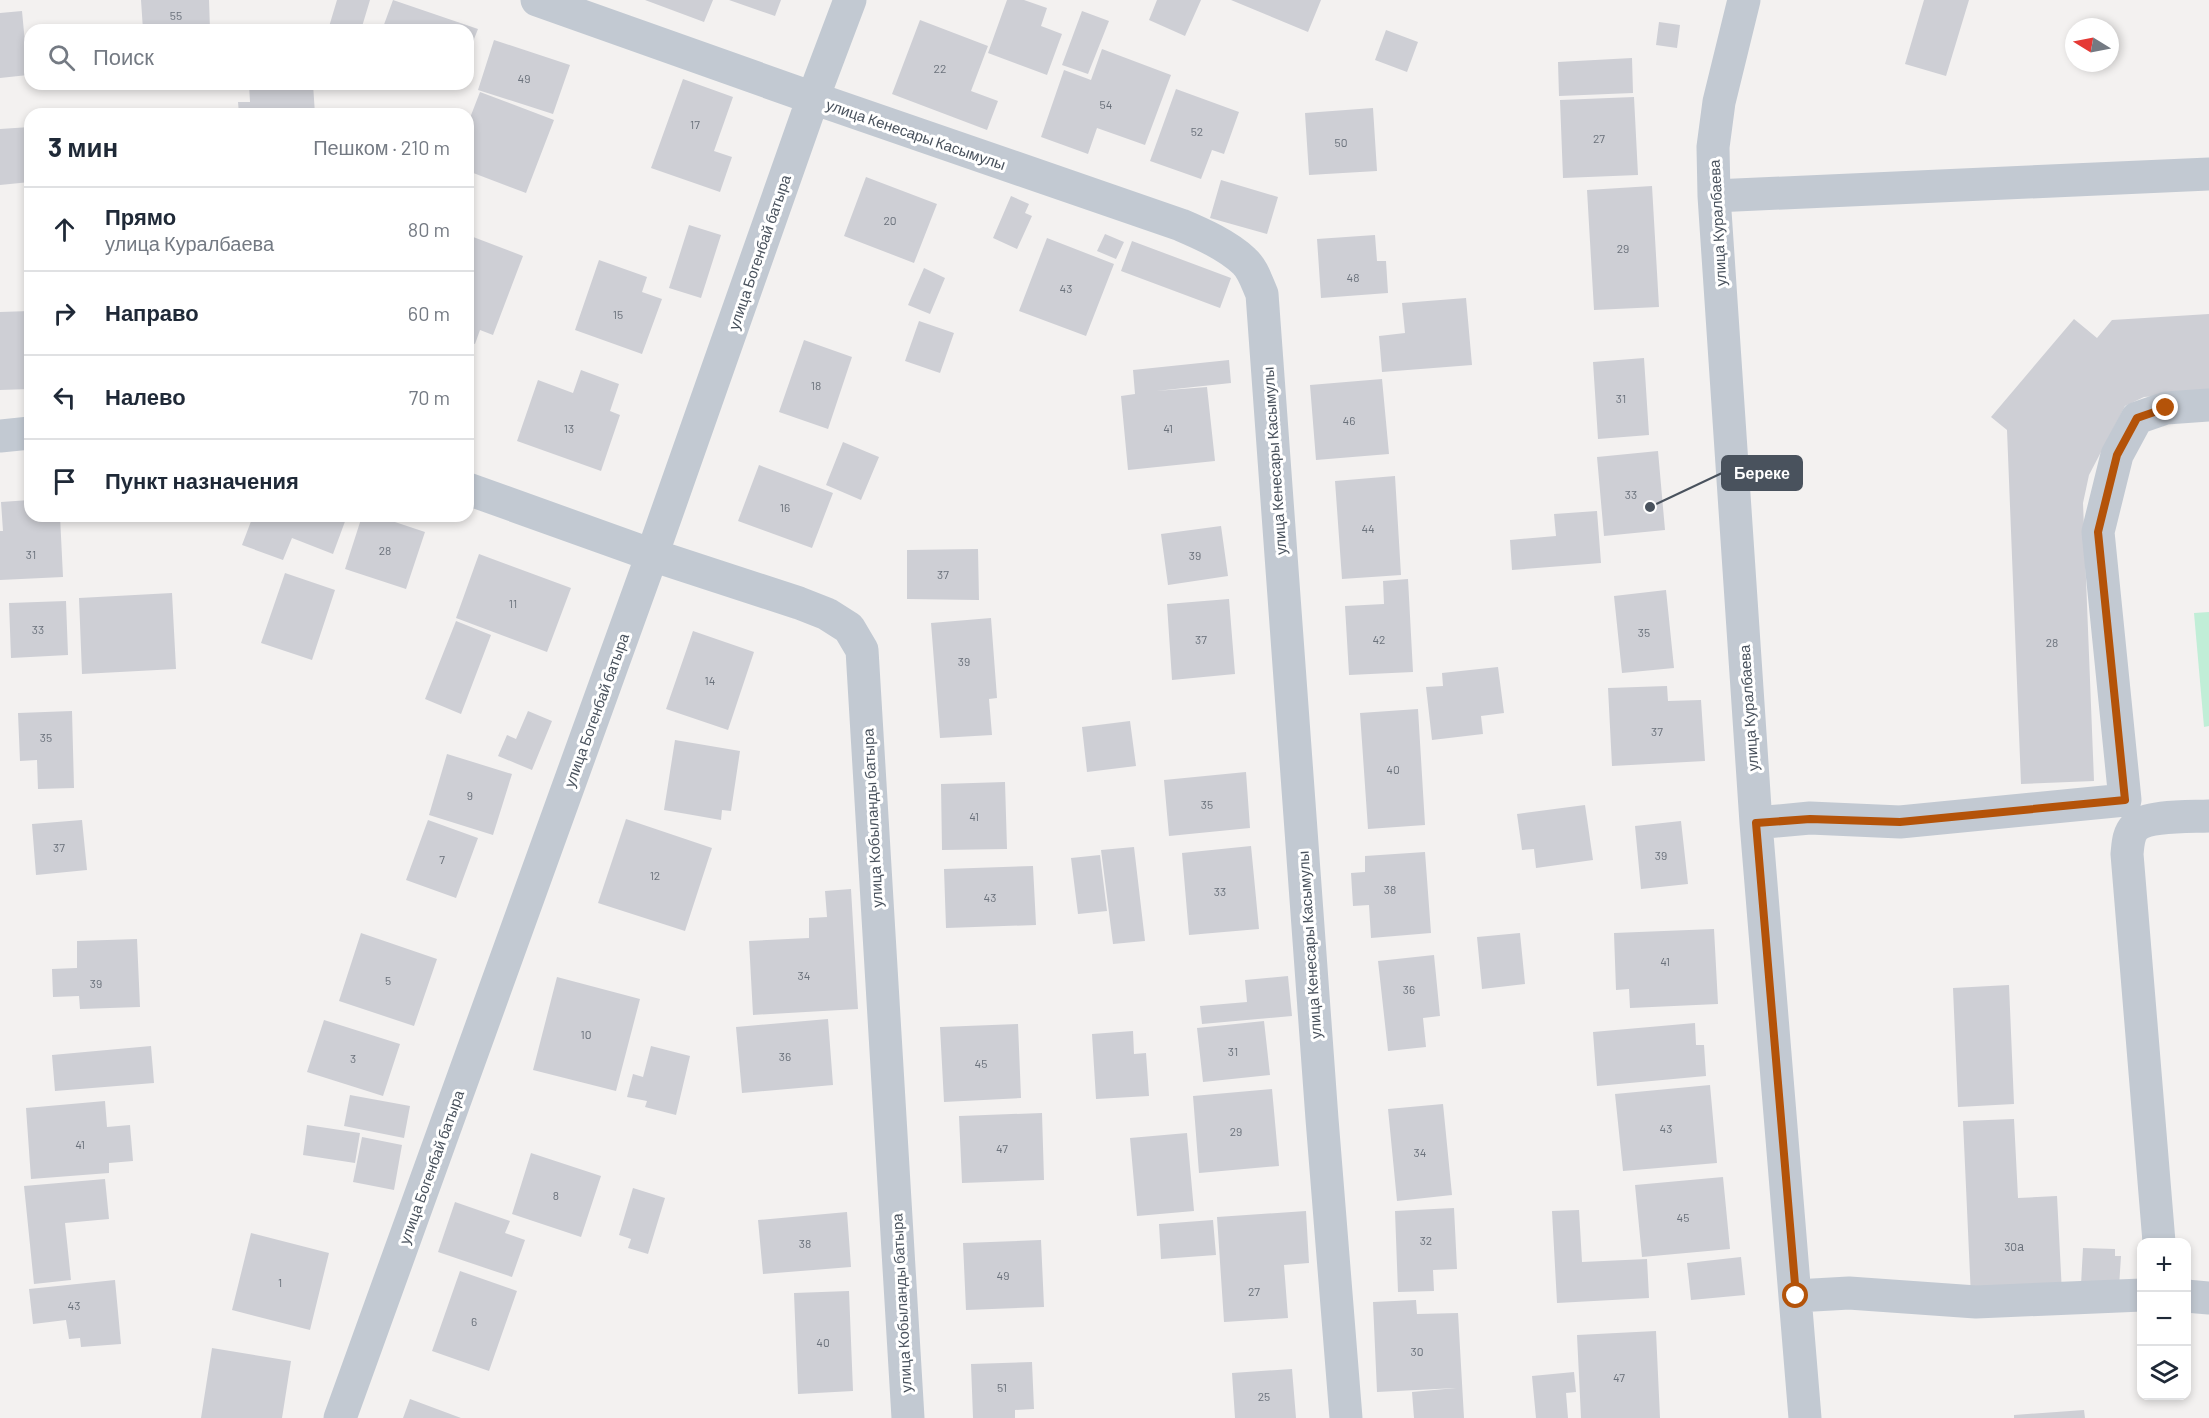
<!DOCTYPE html>
<html lang="ru">
<head>
<meta charset="utf-8">
<style>
  body { margin:0; font-family:Barlow,sans-serif; background:#f2f2f3; color:#1f2937 }
  .controls { position:absolute; right:18px; bottom:18px; display:grid; overflow:hidden; border-radius:12px; box-shadow:0 3px 9px #0003 }
  .controls button { width:54px; height:54px; display:grid; place-items:center; padding:0; border:0; border-bottom:2px solid #e0e1e3; background:#fff; color:#1f2937; font:30px sans-serif }
  .compass { position:absolute; left:2065px; top:18px; width:54px; height:54px; border-radius:50%; background:#fff; box-shadow:0 3px 9px #0003; rotate:280deg }
  .stop { position:absolute; width:18px; height:18px; margin:-14px; border:4px solid #b45309; border-radius:50%; background:#fff }
  .stop.end { background:#b45309; border-color:#fff; box-shadow:0 2px 6px #0008 }
  .list { margin:0; padding:0; list-style:none }
  h2 { display:flex; justify-content:space-between; align-items:center; height:78px; margin:0; padding:0 24px; font-size:26px }
  h2 small { font-size:20px; font-weight:400; color:#747a83 }
  .list li { display:grid; grid-template-columns:39px 1fr auto; gap:18px; align-items:center; box-sizing:border-box; height:84px; padding:0 24px; border-top:2px solid #e0e1e3 }
  .list b { display:block; font-size:22px; white-space:nowrap }
  .list p { margin:0; font-size:20px; white-space:nowrap; color:#747a83 }
  .list em { font-size:20px; font-style:normal; color:#747a83 }
  .icon { flex:none; width:33px; height:33px; fill:none; stroke:currentColor; stroke-width:2; stroke-linecap:round; stroke-linejoin:round }
  .map { position:relative; flex:none; width:2209px; height:1418px; overflow:hidden }
  .search { position:absolute; background:#fff; box-shadow:0 3px 9px #0003; left:24px; top:24px; width:450px; height:66px; display:flex; align-items:center; gap:15px; box-sizing:border-box; padding:0 21px; border-radius:18px; color:#747a83; font-size:22px }
  .panel { position:absolute; background:#fff; box-shadow:0 3px 9px #0003; left:24px; top:108px; width:450px; height:414px; border-radius:18px }
  .map>svg:first-child { display:block }
</style>
</head>
<body>
<div class="map">
<svg width="2209" height="1418" viewBox="0 0 2209 1418">
  <rect width="100%" height="100%" fill="#f3f1f0"/>
  <!-- green -->
  <path fill="#c1eed7" d="M2209 612V726L2204 727 2194 613Z"/>
  <!-- building -->
  <path fill="#cecfd5" d="M141 0H209L210 30H143Z
    M337 0H370L361 30H328Z
    M393 0 478 29 468 54V30H382Z
    M645 0H713L704 22Z
    M729 0H781L775 16Z
    M1007 0H1024L1047 8 1041 26 1062 34 1047 75 988 53Z
    M1157 0H1201L1185 36 1149 20Z
    M1231 0H1321L1308 32Z
    M1924 0H1969L1946 76 1905 64Z
    M22 11 28 75 0 78V13Z
    M1082 11 1109 21 1088 74 1062 65Z
    M920 20 988 46 971 91 998 101 987 130 892 94Z
    M1659 22 1680 25 1677 48 1656 45Z
    M1386 30 1418 42 1407 72 1375 60Z
    M494 40 570 65 553 114 478 90Z
    M1102 49 1171 75 1145 145 1097 128 1088 154 1041 137 1064 70 1091 80Z
    M1632 58 1633 93 1559 96 1558 62Z
    M683 79 733 97 714 151 732 157 720 192 651 168Z
    M249 84H313L315 114H239L238 102H250Z
    M403 84H418L416 89Z
    M1176 89 1239 112 1224 154 1212 150 1201 179 1150 161Z
    M480 92 554 120 526 193 468 171V123Z
    M1634 97 1638 175 1563 178 1560 100Z
    M1373 108 1377 171 1309 175 1305 113Z
    M30 127V182L0 185V129Z
    M866 177 937 204 914 263 844 236Z
    M1221 180 1278 197 1267 234 1210 218Z
    M1652 186 1659 307 1594 310 1587 190Z
    M1011 196 1029 204 1025 213 1032 216 1017 249 993 238Z
    M689 225 721 235 701 298 669 288Z
    M1105 234 1124 242 1116 259 1097 251Z
    M468 235 523 256 493 335 480 330 475 344 468 342Z
    M1375 235 1377 261H1386L1388 293 1321 298 1317 239Z
    M1047 238 1114 264 1086 336 1019 311Z
    M1132 241 1231 278 1220 308 1121 271Z
    M599 260 647 277 642 292 662 299 642 354 575 330Z
    M924 268 945 278 930 314 908 305Z
    M1466 298 1472 365 1382 372 1379 336 1405 333 1402 303Z
    M30 311V389L0 390V312Z
    M2209 314V392L2144 397 2125 406 2089 475 2083 503 2094 781 2021 784 2007 430 1991 417 2074 319 2097 338 2112 320Z
    M919 321 954 333 940 373 905 361Z
    M804 340 852 357 828 429 779 412Z
    M1644 358 1649 435 1598 439 1593 362Z
    M1229 360 1231 383 1156 391 1207 387 1215 461 1128 470 1121 396 1135 394 1133 370Z
    M581 370 619 384 610 411 620 415 601 471 517 441 538 380 573 393Z
    M1382 379 1389 454 1316 460 1310 385Z
    M843 442 879 457 861 500 826 485Z
    M1658 451 1665 530 1604 536 1597 457Z
    M759 465 833 493 812 548 738 521Z
    M1395 476 1401 575 1342 579 1335 481Z
    M30 500V516H60L63 577 0 580V531H3L1 502Z
    M1597 511 1601 563 1512 570 1510 540 1556 536 1554 514Z
    M253 516H347L333 554 292 538 283 560 242 545Z
    M362 516H377L425 532 406 589 345 569Z
    M1221 526 1228 576 1168 585 1161 534Z
    M978 549 979 600 907 599V550Z
    M479 554 571 588 547 652 456 618Z
    M285 573 335 590 312 660 261 643Z
    M1408 579 1413 672 1349 675 1345 606 1384 604 1383 581Z
    M1666 590 1674 668 1622 673 1614 596Z
    M172 593 176 669 82 674 79 598Z
    M1229 599 1235 674 1172 680 1167 604Z
    M66 601 68 655 11 658 9 603Z
    M991 618 997 698 989 699 992 735 940 738 931 623Z
    M456 621 491 635 461 714 425 699Z
    M693 631 754 652 728 730 666 709Z
    M1498 667 1504 713 1481 716 1483 734 1432 740 1426 687 1443 686 1442 673Z
    M1667 686 1668 701 1701 700 1705 761 1612 766 1608 688Z
    M1418 709 1425 825 1368 829 1360 713Z
    M72 711 74 788 38 789 37 760 20 761 18 713Z
    M528 711 552 721 532 770 498 756 507 735 516 739Z
    M1130 721 1136 766 1087 772 1082 727Z
    M675 740 740 751 731 811 722 810 721 820 664 810Z
    M447 754 512 774 493 835 429 815Z
    M1246 772 1250 828 1169 836 1164 780Z
    M1005 782 1007 849 942 850 941 784Z
    M1585 805 1593 860 1536 868 1534 849 1522 850 1517 814Z
    M626 819 712 848 685 931 598 903Z
    M82 820 87 870 36 875 32 824Z
    M428 820 478 838 456 898 406 880Z
    M1681 821 1688 884 1641 889 1635 826Z
    M1251 846 1259 929 1189 935 1182 853Z
    M1134 847 1145 941 1113 944 1101 850Z
    M1425 852 1431 933 1371 938 1369 905 1353 906 1351 873 1365 872V856Z
    M1100 855 1107 911 1078 914 1071 858Z
    M1033 866 1036 925 946 928 944 869Z
    M851 889 858 1009 753 1015 749 941 809 938V918L827 917 825 891Z
    M1714 929 1718 1004 1630 1008 1629 989 1616 990 1614 933Z
    M361 933 437 959 414 1026 339 1001Z
    M1520 933 1525 984 1482 989 1477 937Z
    M137 939 140 1007 80 1009 79 996 53 997 52 969 77 968V941Z
    M1434 955 1440 1016 1423 1018 1426 1047 1388 1051 1378 961Z
    M1288 976 1292 1016 1202 1024 1200 1006 1247 1002 1245 980Z
    M557 977 640 999 616 1091 533 1070Z
    M2009 985 2014 1104 1958 1107 1953 988Z
    M828 1019 833 1085 742 1093 736 1027Z
    M324 1020 400 1044 383 1096 307 1072Z
    M1264 1021 1270 1075 1203 1082 1197 1028Z
    M1695 1023 1696 1045H1704L1706 1076 1597 1086 1593 1032Z
    M1018 1024 1021 1098 944 1102 940 1027Z
    M1133 1031 1134 1054 1146 1053 1149 1096 1096 1099 1092 1034Z
    M151 1046 154 1083 55 1091 52 1055Z
    M651 1046 690 1056 676 1115 645 1107 647 1101 627 1097 633 1074 643 1077Z
    M1710 1085 1717 1163 1623 1171 1615 1094Z
    M1272 1089 1279 1166 1199 1173 1193 1096Z
    M350 1095 410 1106 404 1138 344 1126Z
    M105 1101 107 1127 130 1125 133 1161 109 1163V1173L31 1179 26 1108Z
    M1443 1104 1452 1195 1397 1201 1388 1109Z
    M1042 1113 1044 1180 962 1183 959 1116Z
    M2014 1119 2018 1198 2057 1196 2062 1293 1971 1297 1963 1121Z
    M307 1125 360 1133 355 1163 303 1155Z
    M1187 1133 1194 1211 1137 1216 1130 1138Z
    M362 1137 402 1145 394 1190 353 1182Z
    M531 1153 601 1176 581 1237 512 1214Z
    M1723 1177 1730 1249 1642 1257 1635 1185Z
    M105 1179 109 1219 65 1223 71 1280 34 1284 24 1186Z
    M633 1188 665 1198 648 1254 628 1248 631 1239 619 1235Z
    M455 1202 510 1221 505 1233 525 1240 512 1277 438 1252Z
    M1454 1208 1457 1269 1433 1270 1434 1291 1398 1292 1395 1211Z
    M1579 1210 1582 1262 1647 1259 1649 1298 1557 1303 1552 1211Z
    M1306 1211 1309 1263 1284 1265 1288 1318 1224 1322 1217 1217Z
    M847 1212 851 1267 763 1274 758 1220Z
    M1213 1220 1216 1255 1161 1259 1159 1224Z
    M251 1233 329 1253 310 1330 232 1310Z
    M1041 1240 1044 1307 966 1310 963 1243Z
    M2083 1248 2115 1249V1256H2121L2119 1287 2081 1285Z
    M1741 1257 1745 1295 1691 1300 1687 1263Z
    M460 1271 517 1291 489 1371 432 1351Z
    M115 1280 121 1344 81 1347 80 1338 69 1339 66 1320 33 1324 29 1289Z
    M849 1291 853 1391 798 1394 794 1293Z
    M1416 1300 1417 1314 1458 1313 1464 1418H1414L1412 1392 1456 1388 1377 1392 1373 1302Z
    M1656 1331 1660 1418H1581L1577 1335Z
    M212 1348 291 1361 282 1418H201Z
    M1032 1362 1034 1409 1015 1410V1418H973L971 1364Z
    M1292 1369 1296 1418H1235L1232 1373Z
    M1574 1372 1576 1392 1566 1393 1568 1418H1536L1532 1376Z
    M410 1399 461 1418H403Z
    M2084 1410 2085 1418H2014V1415Z"/>
  <g fill="none" stroke-linecap="round" stroke-linejoin="round">
    <!-- minor -->
    <path stroke="#c2c9d2" stroke-width="33" d="M537 0 813 98 1181 225C1202 234 1227 245 1244 261 1253 269 1257 283 1262 294L1322 1119 1346 1418
      M1744 0 1719 102 1713 147 1714 196 1756 823 1805 1418
      M1714 196 2209 174
      M0 436 30 433
      M468 489 652 555 799 603 827 614 849 628 862 650 908 1418
      M1756 823 1810 818 1900 822 2125 800 2098 532 2117 455 2137 418 2166 408 2209 405
      M2159 1242 2127 854C2128 845 2128 834 2135 827 2148 815 2191 817 2209 816
      M1796 1296 1849 1293 1976 1302 2142 1295
      M2186 1296 2209 1298
      M340 1418 652 555 813 98 850 0"/>
  </g>
  <g fill="none" stroke-linecap="round" stroke-linejoin="round">
    <!-- route -->
    <path stroke="#b45309" stroke-width="8" d="M1796 1296 1756 823 1810 819 1900 822 2125 800 2098 532 2117 455 2137 418 2166 408"/>
  </g>
  <g text-anchor="middle" dominant-baseline="central" stroke-width="6" stroke-linejoin="round" paint-order="stroke">
    <!-- number labels -->
    <g font-size="12" fill="#6a717b">
      <text x="176" y="15">55</text>
      <text x="940" y="68">22</text>
      <text x="524" y="78">49</text>
      <text x="1106" y="104">54</text>
      <text x="695" y="124">17</text>
      <text x="1197" y="131">52</text>
      <text x="1599" y="138">27</text>
      <text x="1341" y="142">50</text>
      <text x="890" y="220">20</text>
      <text x="1623" y="248">29</text>
      <text x="1353" y="277">48</text>
      <text x="1066" y="288">43</text>
      <text x="618" y="314">15</text>
      <text x="816" y="385">18</text>
      <text x="1621" y="398">31</text>
      <text x="1349" y="420">46</text>
      <text x="569" y="428">13</text>
      <text x="1168" y="428">41</text>
      <text x="1631" y="494">33</text>
      <text x="785" y="507">16</text>
      <text x="1368" y="528">44</text>
      <text x="385" y="550">28</text>
      <text x="31" y="554">31</text>
      <text x="1195" y="555">39</text>
      <text x="943" y="574">37</text>
      <text x="513" y="603">11</text>
      <text x="38" y="629">33</text>
      <text x="1644" y="632">35</text>
      <text x="1201" y="639">37</text>
      <text x="1379" y="639">42</text>
      <text x="2052" y="642">28</text>
      <text x="964" y="661">39</text>
      <text x="710" y="680">14</text>
      <text x="1657" y="731">37</text>
      <text x="46" y="737">35</text>
      <text x="1393" y="769">40</text>
      <text x="470" y="795">9</text>
      <text x="1207" y="804">35</text>
      <text x="974" y="816">41</text>
      <text x="59" y="847">37</text>
      <text x="1661" y="855">39</text>
      <text x="442" y="859">7</text>
      <text x="655" y="875">12</text>
      <text x="1390" y="889">38</text>
      <text x="1220" y="891">33</text>
      <text x="990" y="897">43</text>
      <text x="1665" y="961">41</text>
      <text x="804" y="975">34</text>
      <text x="388" y="980">5</text>
      <text x="96" y="983">39</text>
      <text x="1409" y="989">36</text>
      <text x="586" y="1034">10</text>
      <text x="1233" y="1051">31</text>
      <text x="785" y="1056">36</text>
      <text x="353" y="1058">3</text>
      <text x="981" y="1063">45</text>
      <text x="1666" y="1128">43</text>
      <text x="1236" y="1131">29</text>
      <text x="80" y="1144">41</text>
      <text x="1002" y="1148">47</text>
      <text x="1420" y="1152">34</text>
      <text x="556" y="1195">8</text>
      <text x="1683" y="1217">45</text>
      <text x="1426" y="1240">32</text>
      <text x="805" y="1243">38</text>
      <text x="2014" y="1246">30а</text>
      <text x="1003" y="1275">49</text>
      <text x="280" y="1282">1</text>
      <text x="1254" y="1291">27</text>
      <text x="74" y="1305">43</text>
      <text x="474" y="1321">6</text>
      <text x="823" y="1342">40</text>
      <text x="1417" y="1351">30</text>
      <text x="1619" y="1377">47</text>
      <text x="1002" y="1387">51</text>
      <text x="1264" y="1396">25</text>
    </g>
    <!-- street labels -->
    <g font-size="15" fill="#49525d" stroke="#fff">
      <text transform="translate(916 134) rotate(19)">улица Кенесары Касымулы</text>
      <text transform="translate(1717 223) rotate(-93)">улица Куралбаева</text>
      <text transform="translate(759 252) rotate(-71)">улица Богенбай батыра</text>
      <text transform="translate(1274 461) rotate(-94)">улица Кенесары Касымулы</text>
      <text transform="translate(1748 708) rotate(-94)">улица Куралбаева</text>
      <text transform="translate(596 710) rotate(-70)">улица Богенбай батыра</text>
      <text transform="translate(872 818) rotate(-93)">улица Кобыланды батыра</text>
      <text transform="translate(1309 945) rotate(-94)">улица Кенесары Касымулы</text>
      <text transform="translate(431 1167) rotate(-70)">улица Богенбай батыра</text>
      <text transform="translate(901 1303) rotate(-93)">улица Кобыланды батыра</text>
    </g>
  </g>
  <!-- callouts -->
  <path fill="none" stroke="#49525d" stroke-width="2" d="M1650 507L1722 473"/>
  <circle fill="#49525d" stroke="#fff" stroke-width="2" cx="1650" cy="507" r="6"/>
  <rect fill="#49525d" stroke="#49525d" stroke-width="2" x="1722" y="456" width="80" height="34" rx="6"/>
  <g font-size="16" text-anchor="middle" font-weight="bold" fill="#fff">
    <text x="1762" y="479">Береке</text>
  </g>
</svg>
<div class="controls">
<button>+</button>
<button>−</button>
<button><svg class="icon" aria-label="layers" viewBox="0 0 24 24"><path d="M12 4l9 5-9 5-9-5zM3 14l9 5 9-5"/></svg></button>
</div>
<svg class="compass" viewBox="-18 -18 36 36"><path d="M0-13l5 13h-10z" fill="#e53935"/><path d="M0 13l5-13h-10z" fill="#747a83"/></svg>
<div class="stop" style="left:1796px;top:1296px"></div>
<div class="stop end" style="left:2166px;top:408px"></div>
<div class="search"><svg class="icon" aria-label="search" viewBox="0 0 24 24"><circle cx="10" cy="10" r="6"/><path d="M15 15l6 6"/></svg>Поиск</div>
<section class="panel">
<h2>3 мин<small>Пешком · 210 m</small></h2>
<ul class="list">
<li><svg class="icon" aria-label="ahead" viewBox="0 0 24 24"><path d="M12 20V5M6 11l6-6 6 6"/></svg><div><b>Прямо</b><p>улица Куралбаева</p></div><em>80 m</em></li>
<li><svg class="icon" aria-label="right" viewBox="0 0 24 24"><path d="M7 20v-9h11M14 6l5 5-5 5"/></svg><div><b>Направо</b></div><em>60 m</em></li>
<li><svg class="icon" aria-label="left" viewBox="0 0 24 24"><path d="M17 20v-9H6M10 6l-5 5 5 5"/></svg><div><b>Налево</b></div><em>70 m</em></li>
<li><svg class="icon" aria-label="arrive" viewBox="0 0 24 24"><path d="M6 21V4h12l-3 4 3 4H6"/></svg><div><b>Пункт назначения</b></div></li>
</ul>
</section>
</div>
</body>
</html>
